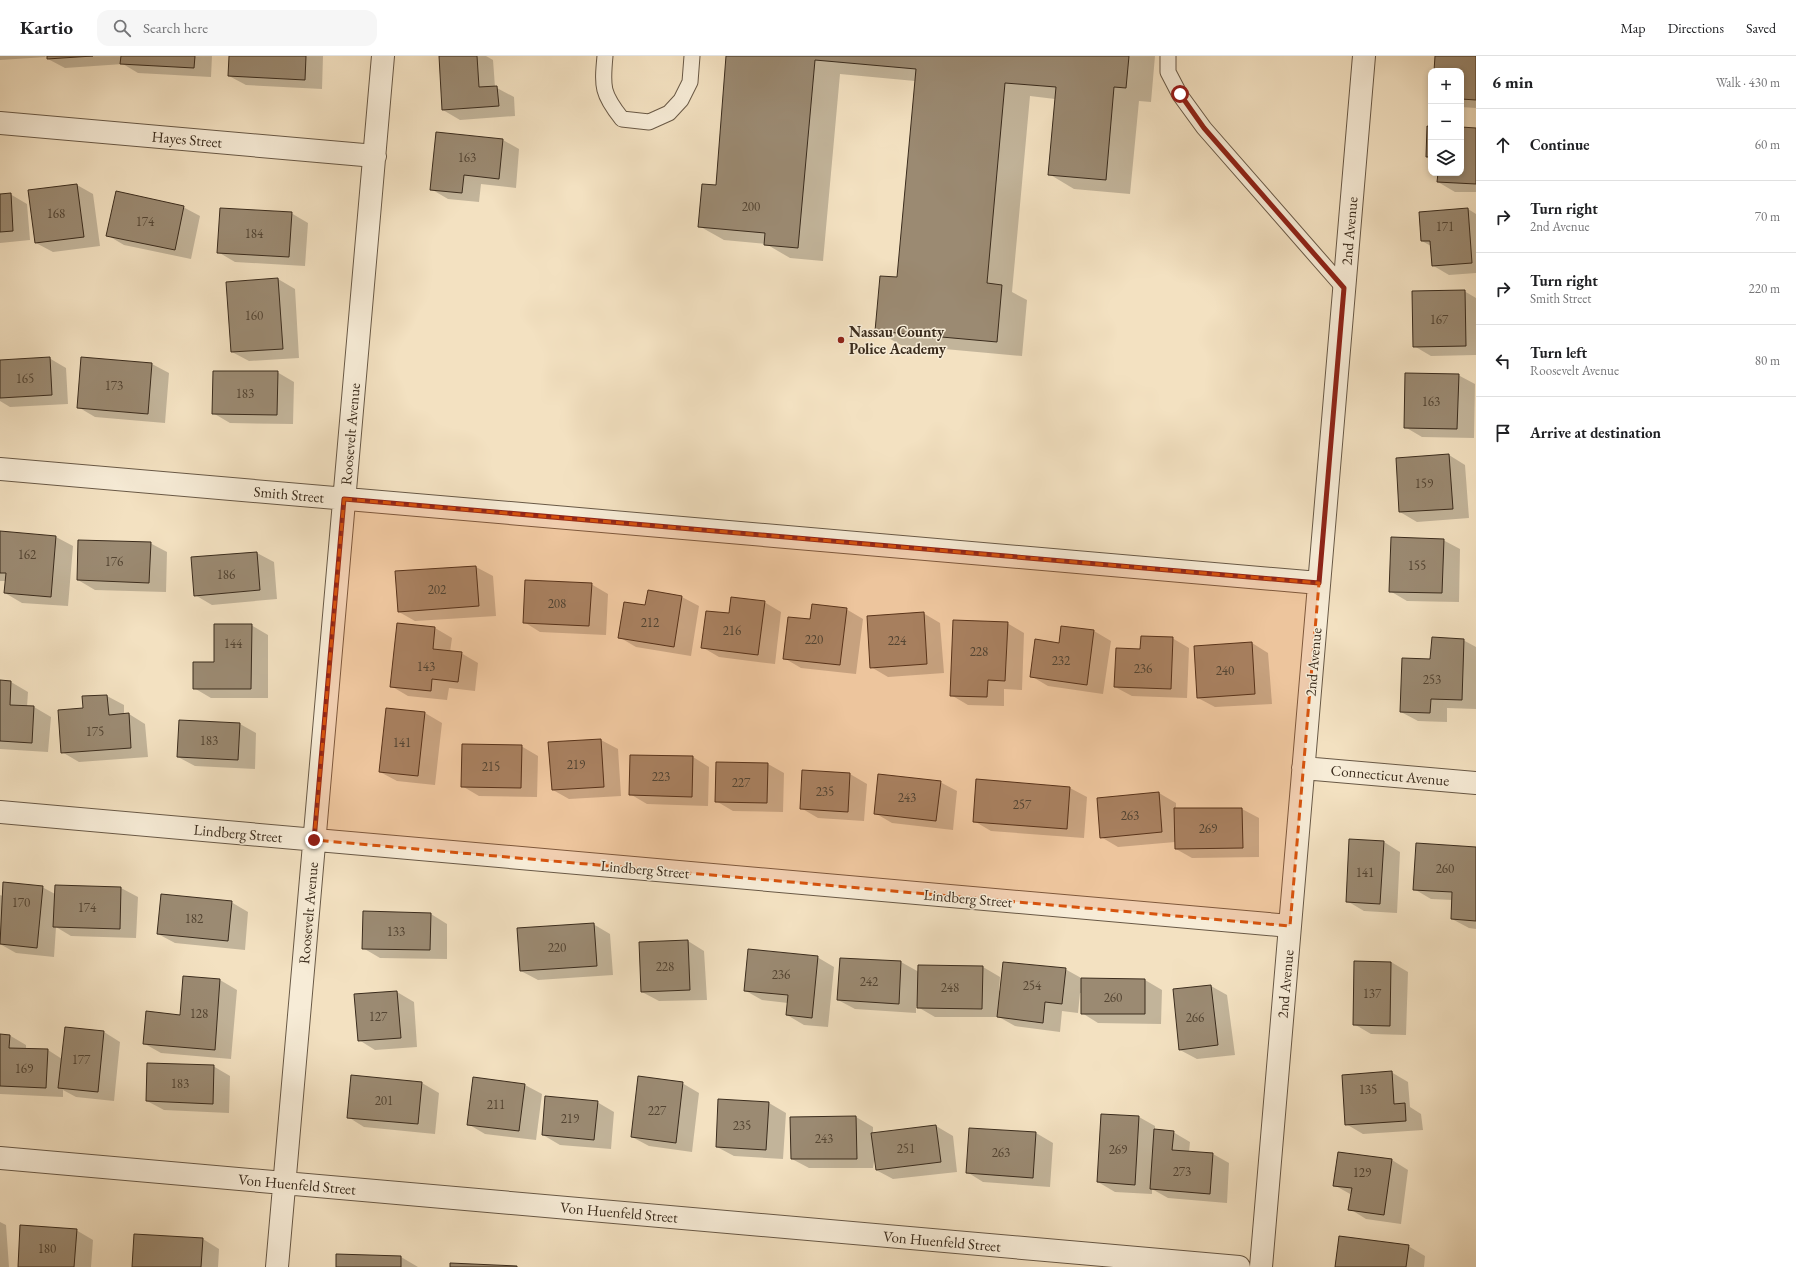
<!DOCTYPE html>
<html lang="en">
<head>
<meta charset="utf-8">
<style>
  body { margin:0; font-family:"EB Garamond",serif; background:#f6f6f6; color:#202124 }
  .controls { position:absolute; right:12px; top:12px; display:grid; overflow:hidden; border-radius:8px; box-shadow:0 2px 6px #0003 }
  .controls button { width:36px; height:36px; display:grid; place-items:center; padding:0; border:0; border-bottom:1px solid #e0e0e0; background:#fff; color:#202124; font:20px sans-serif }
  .stop { position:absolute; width:12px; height:12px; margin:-9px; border:3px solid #8f2418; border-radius:50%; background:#fff }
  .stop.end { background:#8f2418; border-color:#fff; box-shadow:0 1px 4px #0008 }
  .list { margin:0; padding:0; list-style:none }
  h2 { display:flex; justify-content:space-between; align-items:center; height:52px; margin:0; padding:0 16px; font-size:17px }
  h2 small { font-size:13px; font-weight:400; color:#757577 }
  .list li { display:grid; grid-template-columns:26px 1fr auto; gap:12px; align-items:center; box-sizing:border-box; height:72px; padding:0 16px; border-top:1px solid #e0e0e0 }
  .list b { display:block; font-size:15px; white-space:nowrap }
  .list p { margin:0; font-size:13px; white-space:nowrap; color:#757577 }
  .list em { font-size:13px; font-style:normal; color:#757577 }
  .icon { flex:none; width:22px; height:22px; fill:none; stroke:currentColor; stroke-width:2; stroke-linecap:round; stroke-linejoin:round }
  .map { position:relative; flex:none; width:1476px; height:1211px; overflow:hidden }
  header { display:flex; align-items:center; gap:24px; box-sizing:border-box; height:56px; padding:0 20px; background:#fff; border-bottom:1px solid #e0e0e0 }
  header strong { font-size:19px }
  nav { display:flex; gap:22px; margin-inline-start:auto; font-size:14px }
  .search { width:280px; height:36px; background:#f6f6f6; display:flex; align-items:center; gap:10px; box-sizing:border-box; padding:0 14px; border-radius:12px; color:#757577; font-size:15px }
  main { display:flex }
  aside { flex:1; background:#fff }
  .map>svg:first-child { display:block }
</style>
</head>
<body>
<header>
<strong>Kartio</strong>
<div class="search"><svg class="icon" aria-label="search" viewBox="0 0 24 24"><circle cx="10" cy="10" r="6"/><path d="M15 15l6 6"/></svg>Search here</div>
<nav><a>Map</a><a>Directions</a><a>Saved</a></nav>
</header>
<main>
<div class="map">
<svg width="1476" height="1211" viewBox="0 0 1476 1211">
  <rect width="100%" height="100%" fill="#f3e1c1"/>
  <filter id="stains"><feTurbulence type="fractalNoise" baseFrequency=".005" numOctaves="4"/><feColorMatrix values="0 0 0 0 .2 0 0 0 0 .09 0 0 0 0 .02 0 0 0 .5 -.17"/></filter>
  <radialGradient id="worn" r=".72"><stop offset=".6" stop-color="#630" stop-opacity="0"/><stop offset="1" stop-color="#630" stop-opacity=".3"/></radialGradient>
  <!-- shadow -->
  <path fill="#0003" d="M0 0H45L46 1 0 4Z
    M48 0H212L211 21 138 17 123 8 65 12 48 3Z
    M230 0H323L322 33 246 29 229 20Z
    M440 0H486L493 4 495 31 514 41 515 60 460 64 443 54Z
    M727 0H1155L1151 46 1139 45 1130 138 1074 133 1049 118 1055 43 1030 40 1012 236 1027 244 1022 300 901 289 876 275 898 222 915 25 840 18 823 205 790 202 766 188 724 184 699 170 717 130Z
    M1436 0H1476V52L1461 51V15H1435Z
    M1461 72 1476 73V136H1455L1438 126 1439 117H1461Z
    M503 84 519 93 516 132 481 128 479 146 448 143 431 133Z
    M77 129 93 138 100 190 53 196 36 187Z
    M10 138 27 148 30 184 0 187V139Z
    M183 151 200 160 191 203 124 189 107 179Z
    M1468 153 1476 158V217L1449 219 1432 209 1431 190 1422 185 1420 157Z
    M291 157 308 167 305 210 235 206 218 196Z
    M278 223 295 233 299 302 249 305 232 296Z
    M1464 235 1476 242V299L1431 300 1414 290Z
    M49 302 66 312 68 348 10 351 0 345V305Z
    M82 302 152 308 169 317 165 367 95 361 78 351Z
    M277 316 294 326 293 368 230 367 213 357Z
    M1458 319 1475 328 1474 382 1422 381 1405 371Z
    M1449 399 1465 409 1469 462 1417 466 1400 456Z
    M0 476 56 481 73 490 68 550 22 547 5 537 6 525H0Z
    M1443 484 1460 493 1459 546 1407 545 1390 535Z
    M150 487 167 496 166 536 95 534 78 524Z
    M257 497 274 506 277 543 212 549 195 539Z
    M476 511 493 520 496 560 415 565 399 556Z
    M591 528 608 538 606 579 540 576 524 566Z
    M648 535 682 541 699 550 691 600 636 591 619 581 646 551Z
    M764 546 781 556 775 608 719 601 702 591Z
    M846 553 863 563 856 618 801 612 784 602Z
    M923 557 940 567 944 617 888 621 871 611Z
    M1007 567 1024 577 1022 634 1004 633V650L968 649 951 639Z
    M251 569 268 579V642H211L194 632 215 607Z
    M1062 571 1094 575 1111 585 1103 638 1048 630 1031 620 1060 588Z
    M435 572 452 582 450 596 461 597 478 607 475 635 449 632 447 644 408 640 391 630Z
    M1172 582 1189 592 1187 642 1132 640 1115 631 1141 594Z
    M1463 584 1476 591V653L1447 652V666L1418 665 1401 656Z
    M1252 587 1268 597 1272 648 1215 651 1198 642Z
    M0 625 11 626 28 636 27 651H34L51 661 48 696 0 693Z
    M107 640 124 649V659L129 658 145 668 148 701 79 706 62 696 84 653Z
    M387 653 425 657 442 667 435 729 397 725 380 716Z
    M240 668 256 677 255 713 195 710 178 701Z
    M601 684 618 693 621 740 569 743 553 734Z
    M521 690 538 700 537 741 479 740 462 730Z
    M693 701 709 711 708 750 647 748 630 738Z
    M768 708 784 717 783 756 733 755 716 745Z
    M803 715 850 718 867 728 864 765 818 762 801 752Z
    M977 724 1070 732 1087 741 1084 782 991 775 974 765Z
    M940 726 957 735 953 774 892 767 875 757Z
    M1159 737 1176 747V753H1242L1259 762V801L1192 802 1176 793 1175 786 1118 791 1101 781Z
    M1384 786 1400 796 1397 857 1364 855 1347 845Z
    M1476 792V873L1469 872 1452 863 1453 844 1431 843 1414 833Z
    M42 831 55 838 121 832 138 841 136 882 71 880 56 871 54 901 16 897 0 888V839L3 840Z
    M231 846 248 856 245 894 175 887 158 878Z
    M431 858 447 868V903L380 902 363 892Z
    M593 868 610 878 613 919 538 924 521 915Z
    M688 885 704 895 707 944 659 945 642 936Z
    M817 901 834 911 828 971 804 969 787 959 788 947 762 944 746 935Z
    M841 903 901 906 919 916 983 911 1000 921 999 935 1065 913 1083 923 1145 924 1162 934 1161 968 1098 967 1082 957V937H1080L1078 957 1062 955 1060 976 1015 970 999 961H935L916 950V957L855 953 838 944Z
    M1391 906 1408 916 1406 979 1371 978 1354 968Z
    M184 921 220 924 237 934 231 1003 161 997 145 988 181 960Z
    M1211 930 1227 939 1235 999 1197 1003 1180 994Z
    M397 936 414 946 417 991 375 994 359 984 355 939Z
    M104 976 120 986 114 1045 76 1041 63 1034V1041L0 1038V979H9L26 989V993L48 994 62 1003Z
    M213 1010 230 1020 229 1057 164 1054 147 1045Z
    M1391 1016 1408 1026 1410 1051 1421 1058 1423 1074 1363 1078 1346 1068Z
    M422 1027 439 1037 435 1078 364 1071 348 1061Z
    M682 1027 699 1037 692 1096 649 1090 632 1081Z
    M525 1029 542 1038 536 1084 485 1078 468 1068Z
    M597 1046 614 1056 611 1093 560 1089 543 1079Z
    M769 1047 786 1057 783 1103 734 1100 717 1091Z
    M856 1061 873 1071V1078L936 1070 953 1080 957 1116 893 1123 876 1114 875 1099 873 1112H809L792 1103 791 1062Z
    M1139 1061 1155 1070V1074L1173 1076 1190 1086 1189 1096 1213 1098 1229 1107 1227 1147 1168 1142 1152 1133V1138L1115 1136 1098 1126Z
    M970 1073 1036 1077 1053 1087 1050 1131 983 1126 967 1116Z
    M1392 1104 1408 1114 1401 1168 1366 1163 1350 1153 1352 1139 1334 1129Z
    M0 1166 6 1169 9 1211H0Z
    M76 1174 93 1184 91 1211H20Z
    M203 1183 219 1193 218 1211H133Z
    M1408 1190 1425 1200 1424 1211H1336Z
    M337 1199 401 1201 418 1211H337Z"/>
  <!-- building -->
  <path fill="#9b8a72" stroke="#3b2c1d" d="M47 0H93L47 3Z
    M121 0H195L194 12 120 8Z
    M229 0H306L305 24 228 20Z
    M439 0H477L479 31 497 30 499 50 442 54Z
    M726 0H1129L1126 32 1114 31 1106 124 1048 119 1056 31 1005 27 987 227 1002 229 997 286 875 275 880 220 897 221 916 13 815 4 798 192 764 189 765 177 698 171 702 128 716 129Z
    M1435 0H1476V44L1461 43V15H1434Z
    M1427 70 1431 71V101H1426Z
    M1461 71 1476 72V128L1437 126 1438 117H1461Z
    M436 76 503 83 499 123 464 119 462 137 430 134Z
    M77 128 84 181 35 187 28 134Z
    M116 135 184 150 175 194 106 180Z
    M11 137 13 175 0 176V138Z
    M220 152 292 156 289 201 217 197Z
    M1468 152 1472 207 1432 210 1430 185H1421L1419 156Z
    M278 222 283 293 231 296 226 226Z
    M1465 234 1466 290 1413 291 1412 235Z
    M50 301 52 339 0 342V304Z
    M81 301 152 307 148 358 77 352Z
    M213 315H278L277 359 212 358Z
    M1405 317 1459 318 1457 373 1404 372Z
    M1449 398 1453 453 1399 456 1396 402Z
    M0 475 56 480 51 541 4 537 6 517H0Z
    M1391 481 1444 483 1442 537 1389 536Z
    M78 484 151 486 149 527 77 524Z
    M257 496 260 534 194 540 191 501Z
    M476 510 479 550 398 556 395 515Z
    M525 524 592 527 589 570 523 567Z
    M648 534 682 540 674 591 618 582 624 546 645 549Z
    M731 541 765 545 758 599 701 592 706 555 729 557Z
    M812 548 847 552 840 609 783 603 788 561 810 563Z
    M924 556 927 608 870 612 867 560Z
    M953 564 1008 566 1005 625 988 624 987 641 950 640Z
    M397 567 435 571 433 593 462 596 458 626 432 623 431 635 390 631Z
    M214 568H252L251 633H193V606H214Z
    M1061 570 1094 574 1087 629 1030 621 1035 583 1059 587Z
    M1141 580 1173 581 1171 633 1114 631 1116 592 1140 593Z
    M1432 581 1464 583 1462 644 1431 643 1430 657 1400 656 1402 602 1430 603Z
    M1252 586 1255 638 1197 642 1194 590Z
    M0 624 11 625 10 649 34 650 32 687 0 685Z
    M107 639 109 659 129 657 131 692 61 697 58 654 83 652 82 640Z
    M386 652 425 656 418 720 379 716Z
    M179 664 240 667 238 704 177 701Z
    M601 683 604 731 552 734 548 686Z
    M462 688 522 689 521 732 461 731Z
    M630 699 693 700 692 741 629 739Z
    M716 706 768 707 767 747 715 746Z
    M802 714 850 717 848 756 800 753Z
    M878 718 941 725 936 765 874 758Z
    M976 723 1070 731 1067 773 973 766Z
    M1159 736 1162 776 1100 782 1097 742Z
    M1174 752H1242L1243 792 1175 793Z
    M1349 783 1384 785 1380 848 1346 846Z
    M1416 787 1476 791V865L1451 863 1452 836 1413 834Z
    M3 826 43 830 37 892 0 888Z
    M55 829 121 831 120 873 53 871Z
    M161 838 232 845 228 885 157 878Z
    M363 855 431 857 430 894 362 893Z
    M594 867 597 910 520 915 517 872Z
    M688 884 690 934 641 936 639 886Z
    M748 893 818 900 812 962 786 959 788 939 744 935Z
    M840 902 901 905 899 948 837 944Z
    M1354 905 1391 906 1390 970 1353 969Z
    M1003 906 1066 912 1062 948 1045 946 1043 967 997 961Z
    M918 909 983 910 982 953 917 952Z
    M183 920 220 923 215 994 143 988 146 955 180 959Z
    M1081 922 1145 923V958H1081Z
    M1211 929 1218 989 1179 994 1173 933Z
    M397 935 401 982 358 985 354 938Z
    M65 971 104 975 98 1036 58 1032Z
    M0 978 10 979 9 992 48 993 46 1032 0 1030Z
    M147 1007 214 1009 213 1048 146 1045Z
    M1392 1015 1394 1048 1405 1047 1406 1065 1345 1069 1342 1019Z
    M351 1019 422 1026 418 1068 347 1062Z
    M638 1020 683 1026 676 1087 631 1081Z
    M473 1021 525 1028 519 1075 467 1069Z
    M545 1040 598 1045 594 1084 542 1079Z
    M718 1043 769 1046 766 1094 716 1091Z
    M1101 1058 1139 1060 1135 1129 1097 1126Z
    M856 1060 857 1103H791L790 1061Z
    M936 1069 941 1106 876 1114 871 1077Z
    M969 1072 1036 1076 1033 1122 966 1117Z
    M1154 1073 1174 1075 1172 1094 1213 1097 1210 1138 1150 1133Z
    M1338 1096 1392 1103 1384 1159 1348 1154 1352 1132 1333 1130Z
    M20 1169 77 1173 74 1211H18Z
    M134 1178 203 1182 201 1211H132Z
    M1339 1180 1409 1189 1406 1211H1335Z
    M336 1198 401 1200V1211H336Z
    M450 1207 517 1210V1211H450Z"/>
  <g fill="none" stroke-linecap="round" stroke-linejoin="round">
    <defs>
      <path id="lane" d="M605 0C602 31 602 38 622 63L649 66 669 57 681 44 690 26 692 0
        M1168 0V16L1180 39 1204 72 1344 232"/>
      <path id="street" d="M0 67 375 100
        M0 413 1319 527
        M1303 712 1476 727
        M0 756 1290 870
        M0 1102 1239 1211
        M277 1211 383 0
        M1261 1211 1364 0"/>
    </defs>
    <!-- lane casing -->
    <use href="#lane" stroke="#695946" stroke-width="17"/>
    <!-- street casing -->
    <use href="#street" stroke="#695946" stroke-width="24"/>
    <!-- lane -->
    <use href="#lane" stroke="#f7ecd7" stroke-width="15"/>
    <!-- street -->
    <use href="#street" stroke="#f7ecd7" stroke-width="22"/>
  </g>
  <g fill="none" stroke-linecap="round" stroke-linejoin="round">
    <!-- route -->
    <path stroke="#8f2418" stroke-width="5" d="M314 784 344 443 1319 527 1344 232 1204 72 1180 38"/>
  </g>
  <!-- marked area -->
  <path fill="#d7540e" fill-opacity="0.2" stroke="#d7540e" stroke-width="3" stroke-dasharray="8 5" stroke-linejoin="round" d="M344 443 1319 527 1290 870 314 784Z"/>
  <!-- markers -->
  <circle fill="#8f2418" stroke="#f7ecd7" stroke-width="1.5" cx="841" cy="284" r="4"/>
  <g text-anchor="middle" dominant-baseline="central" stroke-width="3" stroke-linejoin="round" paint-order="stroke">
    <!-- number labels -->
    <g font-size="13" fill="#534432">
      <text x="467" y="101">163</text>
      <text x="751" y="150">200</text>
      <text x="56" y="157">168</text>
      <text x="145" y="165">174</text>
      <text x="1445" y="170">171</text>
      <text x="254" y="177">184</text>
      <text x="254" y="259">160</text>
      <text x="1439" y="263">167</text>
      <text x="25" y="322">165</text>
      <text x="114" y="329">173</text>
      <text x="245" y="337">183</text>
      <text x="1431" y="345">163</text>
      <text x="1424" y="427">159</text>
      <text x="27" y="498">162</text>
      <text x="114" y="505">176</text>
      <text x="1417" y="509">155</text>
      <text x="226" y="518">186</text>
      <text x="437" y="533">202</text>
      <text x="557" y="547">208</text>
      <text x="650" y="566">212</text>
      <text x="732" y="574">216</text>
      <text x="814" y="583">220</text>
      <text x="897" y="584">224</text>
      <text x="233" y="587">144</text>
      <text x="979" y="595">228</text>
      <text x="1061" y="604">232</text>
      <text x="426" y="610">143</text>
      <text x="1143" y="612">236</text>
      <text x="1225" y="614">240</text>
      <text x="1432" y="623">253</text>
      <text x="95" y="675">175</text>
      <text x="209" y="684">183</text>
      <text x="402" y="686">141</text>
      <text x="576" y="708">219</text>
      <text x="491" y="710">215</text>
      <text x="661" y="720">223</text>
      <text x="741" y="726">227</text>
      <text x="825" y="735">235</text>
      <text x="907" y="741">243</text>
      <text x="1022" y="748">257</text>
      <text x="1130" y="759">263</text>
      <text x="1208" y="772">269</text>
      <text x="1445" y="812">260</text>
      <text x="1365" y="816">141</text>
      <text x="21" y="846">170</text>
      <text x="87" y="851">174</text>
      <text x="194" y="862">182</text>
      <text x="396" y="875">133</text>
      <text x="557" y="891">220</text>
      <text x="665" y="910">228</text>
      <text x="781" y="918">236</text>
      <text x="869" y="925">242</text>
      <text x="1032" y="929">254</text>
      <text x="950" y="931">248</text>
      <text x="1372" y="937">137</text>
      <text x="1113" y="941">260</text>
      <text x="199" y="957">128</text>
      <text x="378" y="960">127</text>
      <text x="1195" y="961">266</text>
      <text x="81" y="1003">177</text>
      <text x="24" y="1012">169</text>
      <text x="180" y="1027">183</text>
      <text x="1368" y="1033">135</text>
      <text x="384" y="1044">201</text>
      <text x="496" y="1048">211</text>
      <text x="657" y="1054">227</text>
      <text x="570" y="1062">219</text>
      <text x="742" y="1069">235</text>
      <text x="824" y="1082">243</text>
      <text x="906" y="1092">251</text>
      <text x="1118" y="1093">269</text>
      <text x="1001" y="1096">263</text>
      <text x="1182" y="1115">273</text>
      <text x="1362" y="1116">129</text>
      <text x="47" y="1192">180</text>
    </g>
    <!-- street labels -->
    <g font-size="15" fill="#3b2c1d" stroke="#f7ecd7">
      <text transform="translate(187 83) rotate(5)">Hayes Street</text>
      <text transform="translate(1349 175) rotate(-85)">2nd Avenue</text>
      <text transform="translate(350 378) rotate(-85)">Roosevelt Avenue</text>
      <text transform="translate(289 438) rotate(5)">Smith Street</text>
      <text transform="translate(1313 606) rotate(-85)">2nd Avenue</text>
      <text transform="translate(1390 719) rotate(5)">Connecticut Avenue</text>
      <text transform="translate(238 777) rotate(5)">Lindberg Street</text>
      <text transform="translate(645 813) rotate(5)">Lindberg Street</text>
      <text transform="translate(968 842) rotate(5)">Lindberg Street</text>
      <text transform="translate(308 857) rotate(-85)">Roosevelt Avenue</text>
      <text transform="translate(1285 928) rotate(-85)">2nd Avenue</text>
      <text transform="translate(297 1128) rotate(5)">Von Huenfeld Street</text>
      <text transform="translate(619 1156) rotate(5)">Von Huenfeld Street</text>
      <text transform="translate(942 1185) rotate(5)">Von Huenfeld Street</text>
    </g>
    <!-- poi labels -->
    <g font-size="15" font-weight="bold" fill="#3b2c1d" stroke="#f7ecd7" text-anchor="start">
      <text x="849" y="275">Nassau County<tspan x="849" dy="17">Police Academy</tspan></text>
    </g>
  </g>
  <rect width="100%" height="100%" filter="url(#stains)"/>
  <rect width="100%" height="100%" fill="url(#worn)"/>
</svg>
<div class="controls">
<button>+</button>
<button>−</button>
<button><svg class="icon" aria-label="layers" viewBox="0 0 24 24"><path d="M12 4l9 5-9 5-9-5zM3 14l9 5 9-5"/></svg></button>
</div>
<div class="stop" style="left:1180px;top:38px"></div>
<div class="stop end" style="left:314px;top:784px"></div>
</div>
<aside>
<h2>6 min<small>Walk · 430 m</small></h2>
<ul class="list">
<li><svg class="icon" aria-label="ahead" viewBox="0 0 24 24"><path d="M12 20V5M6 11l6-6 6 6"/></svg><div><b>Continue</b></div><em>60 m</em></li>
<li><svg class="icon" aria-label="right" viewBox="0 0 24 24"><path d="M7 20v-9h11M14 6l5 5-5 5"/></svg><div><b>Turn right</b><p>2nd Avenue</p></div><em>70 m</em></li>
<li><svg class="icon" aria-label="right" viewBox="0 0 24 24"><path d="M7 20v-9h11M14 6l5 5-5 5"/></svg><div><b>Turn right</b><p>Smith Street</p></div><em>220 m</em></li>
<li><svg class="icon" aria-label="left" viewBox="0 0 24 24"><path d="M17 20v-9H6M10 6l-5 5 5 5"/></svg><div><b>Turn left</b><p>Roosevelt Avenue</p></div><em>80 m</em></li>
<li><svg class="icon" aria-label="arrive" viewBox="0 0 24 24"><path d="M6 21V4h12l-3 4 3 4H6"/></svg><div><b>Arrive at destination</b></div></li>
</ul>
</aside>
</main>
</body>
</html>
